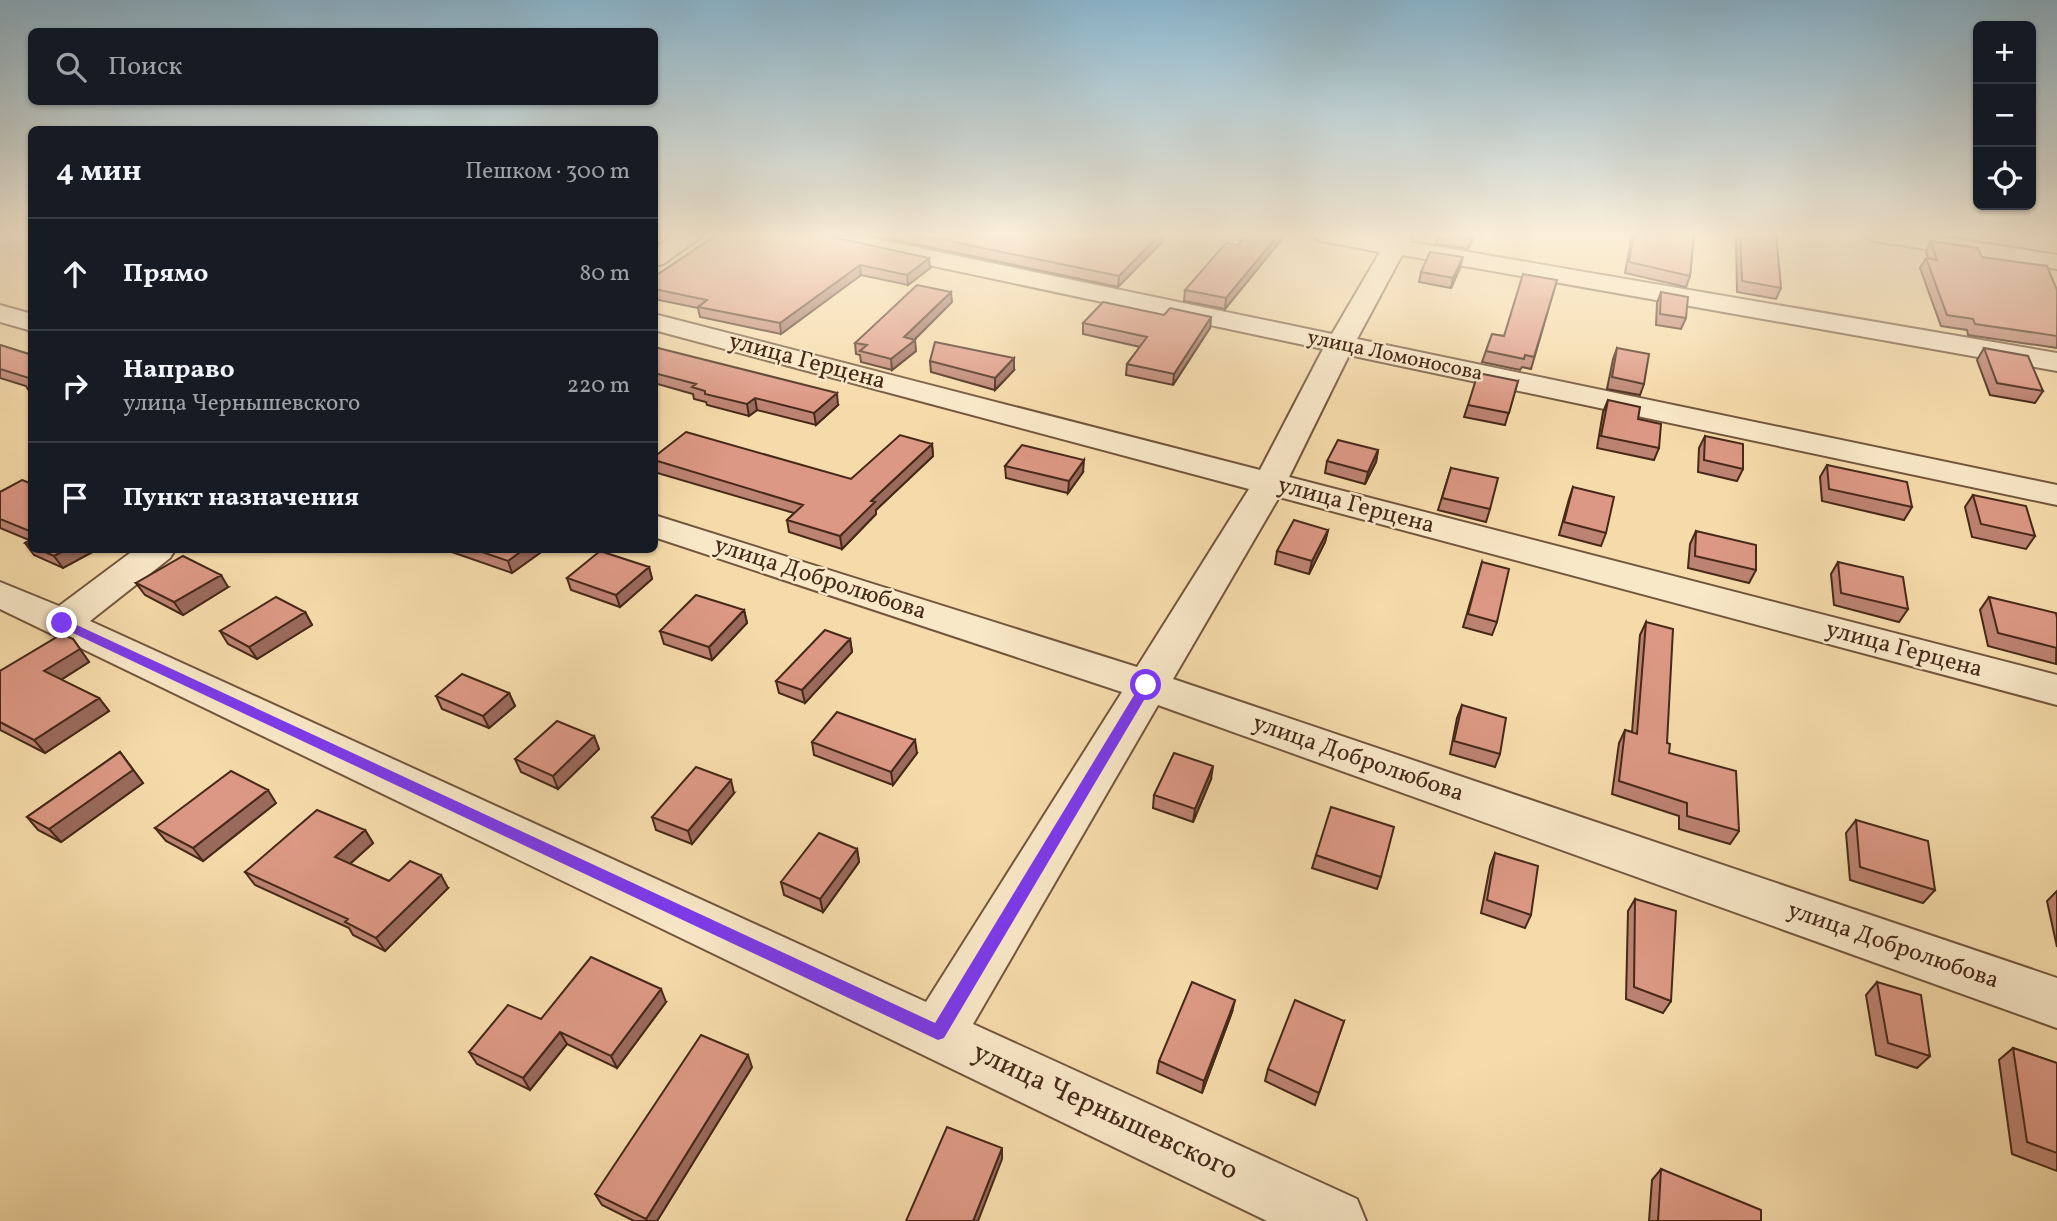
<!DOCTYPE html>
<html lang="ru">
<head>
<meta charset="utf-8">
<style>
  body { margin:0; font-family:Vollkorn,serif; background:#242831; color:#f1f3f6 }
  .controls { position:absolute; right:21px; top:21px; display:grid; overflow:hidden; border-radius:10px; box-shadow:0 2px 5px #0004 }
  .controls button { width:63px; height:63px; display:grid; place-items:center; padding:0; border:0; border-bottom:2px solid #363941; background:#171b24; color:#f1f3f6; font:35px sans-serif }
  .stop { position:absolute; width:21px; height:21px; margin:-16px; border:5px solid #7c3aed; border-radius:50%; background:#fff }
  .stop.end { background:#7c3aed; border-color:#fff; box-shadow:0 2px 7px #0008 }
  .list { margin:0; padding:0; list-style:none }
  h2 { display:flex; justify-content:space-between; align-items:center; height:91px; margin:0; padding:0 28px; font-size:30px }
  h2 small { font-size:23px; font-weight:400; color:#9ea1a6 }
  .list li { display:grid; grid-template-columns:46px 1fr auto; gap:21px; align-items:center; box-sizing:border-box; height:112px; padding:0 28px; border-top:2px solid #363941 }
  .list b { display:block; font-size:26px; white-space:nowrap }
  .list p { margin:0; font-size:23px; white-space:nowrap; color:#9ea1a6 }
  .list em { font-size:23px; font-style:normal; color:#9ea1a6 }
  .icon { flex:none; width:38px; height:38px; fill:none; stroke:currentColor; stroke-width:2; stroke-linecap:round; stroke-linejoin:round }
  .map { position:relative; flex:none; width:2057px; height:1221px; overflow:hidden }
  .search { position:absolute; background:#171b24; box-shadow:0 2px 5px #0004; left:28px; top:28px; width:630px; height:77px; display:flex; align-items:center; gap:18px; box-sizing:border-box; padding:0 24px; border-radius:10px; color:#9ea1a6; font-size:26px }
  .panel { position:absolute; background:#171b24; box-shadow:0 2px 5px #0004; left:28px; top:126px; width:630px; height:427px; border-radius:10px }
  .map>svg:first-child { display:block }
</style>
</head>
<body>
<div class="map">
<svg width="2057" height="1221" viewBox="0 0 2057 1221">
  <rect width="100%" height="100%" fill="#f6dbaa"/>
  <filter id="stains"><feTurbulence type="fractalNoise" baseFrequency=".00286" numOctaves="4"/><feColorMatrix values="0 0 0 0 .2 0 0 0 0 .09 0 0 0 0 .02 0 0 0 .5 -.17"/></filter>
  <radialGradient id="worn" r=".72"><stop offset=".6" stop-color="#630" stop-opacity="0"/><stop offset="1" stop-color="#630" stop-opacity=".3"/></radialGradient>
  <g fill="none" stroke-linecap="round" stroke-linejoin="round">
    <defs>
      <path id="minor" d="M676 234H705L663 264 654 266V248Z
        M804 234H852L1332 334 1380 252 1321 241 1309 234H1365L1388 238 1390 234H1414L1410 242 2057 353V371L1402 255 1357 339 2057 485V505L1349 355 1289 477 2057 675V705L1279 497 1173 679 2057 978V1028L1158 705 973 1024 1357 1199 1366 1221H1267L0 609V582L59 606 134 550H175L170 558 90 621 926 1002 1122 692 654 537V515L1137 667 1249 489 654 330V314L1260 470 1323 349 816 241Z
        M1862 234H1924L2057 255V269L1874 241Z
        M0 305 32 314V331L0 322Z"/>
    </defs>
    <!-- minor casing -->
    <use href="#minor" stroke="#72563d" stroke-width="4"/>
    <!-- minor -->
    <use href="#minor" fill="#f9e8c8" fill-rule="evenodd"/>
  </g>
  <!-- wall -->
  <path fill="#bd8372" stroke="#462919" stroke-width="2" d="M718 234 930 268 908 285 861 275 781 334 700 317 698 308 654 299V277Z
    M867 234H1162V242L1118 287Z
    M1247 234H1286L1225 309 1184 301 1185 290 1238 245Z
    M1438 234H1475L1468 249 1436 244Z
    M1632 234H1694L1690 276 1686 287 1625 273Z
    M1711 234H1729L1727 237Z
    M1736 234H1776L1781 288 1776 299 1737 292Z
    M1941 234H1965L1963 237Z
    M1931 241 1982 257 2057 290V348L1968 335 1967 330 1941 326 1920 268 1926 258H1928L1926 252Z
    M1460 268 1451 288 1419 282 1421 272Z
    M1557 280 1531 369 1522 367 1520 370 1482 362 1492 334 1504 336Z
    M1661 292 1686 318 1681 329 1656 325 1657 303Z
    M952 302 914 340 916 351 892 370 861 362 860 355 856 354 855 343Z
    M1164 315 1211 317 1210 328 1173 385 1126 375 1127 364 1140 347 1083 334V323Z
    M0 345 32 355V396L26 386 0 378Z
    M654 347 838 405 816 425 757 410 749 416 707 405 706 402 694 399 693 394 654 383Z
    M1617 348 1644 384 1640 395 1607 389 1613 359Z
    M1984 348 2043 391 2035 403 1990 395 1977 360Z
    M930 361 1014 370 995 390 931 372Z
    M1518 381 1505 425 1464 417 1468 405Z
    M1608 400 1638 419 1659 448 1654 460 1597 448 1603 412Z
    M1705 436 1743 469 1737 481 1698 472 1699 448Z
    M932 444 933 456 876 510V514L842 549 789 532 787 520 794 513 654 472V457L851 479Z
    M1378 450 1376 462 1365 484 1325 473 1327 461Z
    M1827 465 1912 507 1904 520 1822 501 1820 477Z
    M1005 466 1083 472 1068 493 1006 478Z
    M1451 468 1490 509 1486 522 1438 510Z
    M32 484V550H96L63 568 34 555 25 543 29 540 0 528V492Z
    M1573 487 1606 533 1601 546 1559 535 1569 499Z
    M1973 495 2035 536 2026 549 1972 537 1965 507Z
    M1328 530 1325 542 1309 574 1275 564 1277 551Z
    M1696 531 1756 570 1749 583 1688 568 1690 544Z
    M446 550H544L512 573Z
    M1482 562 1497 622 1492 635 1463 627Z
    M1838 562 1908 609 1899 622 1834 605 1831 574Z
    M649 567 652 579 620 607 571 590 567 578Z
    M136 583 228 587 183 615 145 595Z
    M1989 597 2057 618 2056 664 1988 646 1980 610Z
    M744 610 747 623 712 660 664 644 660 631Z
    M305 612 312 625 257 659 228 644 220 631Z
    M1646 622 1669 753 1739 831 1730 844 1679 829V816L1612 794 1619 743 1625 730 1632 732 1640 635Z
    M73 639 89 662 61 680 99 698 109 711 45 753 0 730V671Z
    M850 639 852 652 805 703 779 693 776 681Z
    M509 693 515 706 489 728 442 709 436 696Z
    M1462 705 1500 754 1495 767 1450 754 1457 718Z
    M594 736 599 749 558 789 521 772 515 759Z
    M812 742 917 753 893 785 814 755Z
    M120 752 143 783 61 842 38 830 27 817Z
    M1211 779 1193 822 1153 808 1154 795Z
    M734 793 692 844 656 830 652 817Z
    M276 803 203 861 166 841 155 828Z
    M1856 820 1935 890 1923 903 1850 880 1846 833Z
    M365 830 373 843 350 864 389 881 448 888 385 951 353 935 349 928 255 885 245 872Z
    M857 849 859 862 823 912 784 895 781 882Z
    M1495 853 1531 915 1525 928 1481 913 1490 866Z
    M1316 855 1381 877 1377 889 1312 868Z
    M2057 891V947L2047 901Z
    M1635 899 1671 1001 1663 1013 1626 999 1628 911Z
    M1877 982 1930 1056 1917 1068 1876 1055 1866 995Z
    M666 1002 617 1068 567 1044 530 1090 477 1064 469 1052 541 1019Z
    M1232 1012 1202 1093 1157 1073 1159 1061Z
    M1344 1021 1315 1105 1265 1081 1268 1069Z
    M2013 1048 2057 1063V1171L2012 1154 1999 1060Z
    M752 1067 657 1221H634L602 1205 595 1194Z
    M1661 1169 1761 1221H1649L1652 1180Z"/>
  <!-- shaded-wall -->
  <path fill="#9a6a5c" stroke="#462919" stroke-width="2" d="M1160 234H1162V242L1118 287 1119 276Z
    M1279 234H1286L1225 309 1226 298Z
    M1473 234H1475L1468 249 1471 239Z
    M1463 257 1460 268 1451 288 1453 278Z
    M929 258 930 268 908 285 907 275Z
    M860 265 861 275 781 334 780 323Z
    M951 292 952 302 909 345 915 340 916 351 892 370 891 359 904 337Z
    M1211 317 1210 328 1173 385 1174 374Z
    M1014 358V370L995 390V378Z
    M837 393 838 405 816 425 814 413Z
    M755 398 757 410 749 416 747 404Z
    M932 444 933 456 876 510V514L842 549 840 536 871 501Z
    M1378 450 1376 462 1365 484 1368 472Z
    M1084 460 1083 472 1068 493 1069 481Z
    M1328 530 1325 542 1309 574 1312 561Z
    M65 550H96L63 568 54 556Z
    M523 550H544L512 573 508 561Z
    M649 567 652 579 620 607 616 595Z
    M221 575 228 587 183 615 174 602Z
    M744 610 747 623 712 660 709 647Z
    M305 612 312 625 257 659 249 647Z
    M73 639 89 662 54 684 44 671Z
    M850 639 852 652 805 703 802 690Z
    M509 693 515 706 489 728 483 716Z
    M99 698 109 711 45 753 34 740Z
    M594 736 599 749 558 789 553 776Z
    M915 740 917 753 893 785 891 772Z
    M120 752 143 783 61 842 49 829Z
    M1213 766 1211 779 1193 822 1195 809Z
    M731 780 734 793 692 844 688 831Z
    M268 790 276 803 203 861 193 848Z
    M365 830 373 843 343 870 335 857Z
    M857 849 859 862 823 912 820 899Z
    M441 875 448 888 385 951 376 938Z
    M661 989 666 1002 617 1068 611 1056Z
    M1235 1000 1232 1012 1202 1093 1204 1081Z
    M560 1032 567 1044 530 1090 523 1078Z
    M748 1055 752 1067 657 1221H647L646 1219Z
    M1002 1148V1159L978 1221H973Z"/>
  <!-- building -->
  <path fill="#dc9884" stroke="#462919" stroke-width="2" d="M718 234H819L929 258 907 275 860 265 780 323 698 307 707 300 654 289V277Z
    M915 234H1160L1119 276Z
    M1247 234H1279L1226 298 1185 290 1226 243 1238 245Z
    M1444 234H1473L1471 239Z
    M1634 234H1694L1690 276 1629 262Z
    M1740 234H1776L1781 288 1742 281Z
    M1931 241 1978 248 1982 257 2047 266 2057 290V336L1975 324 1973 319 1947 315 1926 258 1937 260Z
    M1430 252 1463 257 1453 278 1421 272Z
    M1523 274 1557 280 1534 357 1525 355 1524 359 1486 351 1492 334 1504 336Z
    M917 285 951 292 904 337 915 340 891 359 860 351 867 345 855 343Z
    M1661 292 1688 297 1686 318 1660 314Z
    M1103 302 1164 315 1170 308 1211 317 1174 374 1127 364 1147 337 1083 323Z
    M935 342 1014 358 995 378 930 361Z
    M0 345 32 355V379L0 369Z
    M654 347 837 393 814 413 755 398 747 404 705 394V391L692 387 696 384 654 373Z
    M1617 348 1649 354 1644 384 1612 377Z
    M1984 348 2028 356 2043 391 1997 383Z
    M1478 373 1518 381 1509 413 1468 405Z
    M1608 400 1640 407 1638 419 1661 424 1659 448 1601 436Z
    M686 432 851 479 900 435 932 444 871 501 875 502 840 536 787 520 803 505 654 460V457Z
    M1705 436 1743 444V469L1704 460Z
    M1338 440 1378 450 1368 472 1327 461Z
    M1022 445 1084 460 1069 481 1005 466Z
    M1827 465 1907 482 1912 507 1829 489Z
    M1451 468 1498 478 1490 509 1442 498Z
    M22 480 32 484V532L0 519V492Z
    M1573 487 1614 497 1606 533 1564 522Z
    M1973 495 2026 506 2035 536 1981 524Z
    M1294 520 1328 530 1312 561 1277 551Z
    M1696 531 1756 545V570L1695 556Z
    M32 539V546L25 543Z
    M40 550H65L54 556Z
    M476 550H523L508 561Z
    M600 551 649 567 616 595 567 578Z
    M183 556 221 575 174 602 136 583Z
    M1482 562 1509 569 1497 622 1468 614Z
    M1838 562 1903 577 1908 609 1841 593Z
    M696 595 744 610 709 647 660 631Z
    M276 597 305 612 249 647 220 631Z
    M1989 597 2056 613 2057 618V648L1998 633Z
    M1646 622 1673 629 1667 743 1670 744 1669 753 1736 771 1739 831 1687 816V803L1619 781 1625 730 1637 734Z
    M825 630 850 639 802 690 776 681Z
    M62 634 73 639 80 649 44 671 99 698 34 740 0 722V671Z
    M462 674 509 693 483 716 436 696Z
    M1462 705 1506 718 1500 754 1454 741Z
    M837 712 915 740 891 772 812 742Z
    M557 721 594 736 553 776 515 759Z
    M120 752 133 770 49 829 27 817Z
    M1174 753 1213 766 1195 809 1154 795Z
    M696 767 731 780 688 831 652 817Z
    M231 771 268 790 193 848 155 828Z
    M1331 807 1394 827 1381 877 1316 855Z
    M317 810 365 830 335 857 389 881 410 861 441 875 376 938 345 922 348 919 245 872Z
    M1856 820 1928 841 1935 890 1860 867Z
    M819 833 857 849 820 899 781 882Z
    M1495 853 1538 866 1531 915 1487 900Z
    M1635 899 1676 911 1671 1001 1634 987Z
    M591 957 661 989 611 1056 560 1032 523 1078 469 1052 508 1005 541 1019Z
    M1192 982 1235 1000 1204 1081 1159 1061Z
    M1877 982 1921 995 1930 1056 1888 1043Z
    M1295 1000 1344 1021 1319 1093 1268 1069Z
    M701 1035 748 1055 646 1219 595 1194Z
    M2013 1048 2057 1063V1153L2027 1142Z
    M947 1127 1002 1148 973 1221H906Z
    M1661 1169 1761 1210V1221H1658Z"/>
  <!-- sky -->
  <linearGradient id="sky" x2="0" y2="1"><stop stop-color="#8ab7d0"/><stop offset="0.58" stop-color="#fbefd9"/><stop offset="1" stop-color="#fbefd9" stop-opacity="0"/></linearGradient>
  <rect width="2057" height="405" fill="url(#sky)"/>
  <!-- route -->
  <path fill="#7c3aed" d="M58 620H66L935 1023 1142 682 1153 685 944 1038 938 1040 58 626Z"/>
  <g text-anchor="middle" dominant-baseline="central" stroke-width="5" stroke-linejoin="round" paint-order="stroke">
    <!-- far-street labels -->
    <g font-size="21" fill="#462919" stroke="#f9e8c8">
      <text transform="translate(1395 356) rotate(12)">улица Ломоносова</text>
    </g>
    <!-- street labels -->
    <g font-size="24" fill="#462919" stroke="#f9e8c8">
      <text transform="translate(807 362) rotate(15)">улица Герцена</text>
      <text transform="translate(1356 506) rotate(15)">улица Герцена</text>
      <text transform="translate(820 579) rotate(18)">улица Добролюбова</text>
      <text transform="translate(1904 650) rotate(15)">улица Герцена</text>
      <text transform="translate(1358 759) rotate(19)">улица Добролюбова</text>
      <text transform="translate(1893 946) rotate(19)">улица Добролюбова</text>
    </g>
    <!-- near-street labels -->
    <g font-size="28" fill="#462919" stroke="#f9e8c8">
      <text transform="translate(1105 1112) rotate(25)">улица Чернышевского</text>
    </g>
  </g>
  <rect width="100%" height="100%" filter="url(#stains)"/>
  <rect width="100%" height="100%" fill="url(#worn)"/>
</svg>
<div class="controls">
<button>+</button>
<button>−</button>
<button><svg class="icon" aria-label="locate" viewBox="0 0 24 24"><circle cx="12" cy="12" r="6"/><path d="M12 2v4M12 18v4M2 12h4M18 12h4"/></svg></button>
</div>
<div class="stop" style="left:1146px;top:685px"></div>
<div class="stop end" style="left:62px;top:623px"></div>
<div class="search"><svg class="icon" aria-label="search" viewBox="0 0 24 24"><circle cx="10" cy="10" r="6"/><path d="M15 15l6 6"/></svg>Поиск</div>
<section class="panel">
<h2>4 мин<small>Пешком · 300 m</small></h2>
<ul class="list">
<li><svg class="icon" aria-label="ahead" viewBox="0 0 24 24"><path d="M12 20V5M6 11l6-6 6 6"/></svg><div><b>Прямо</b></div><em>80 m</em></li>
<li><svg class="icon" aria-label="right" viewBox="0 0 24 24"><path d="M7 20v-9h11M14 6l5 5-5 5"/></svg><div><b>Направо</b><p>улица Чернышевского</p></div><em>220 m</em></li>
<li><svg class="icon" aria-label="arrive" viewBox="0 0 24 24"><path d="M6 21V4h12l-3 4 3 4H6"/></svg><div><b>Пункт назначения</b></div></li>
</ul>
</section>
</div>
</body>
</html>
